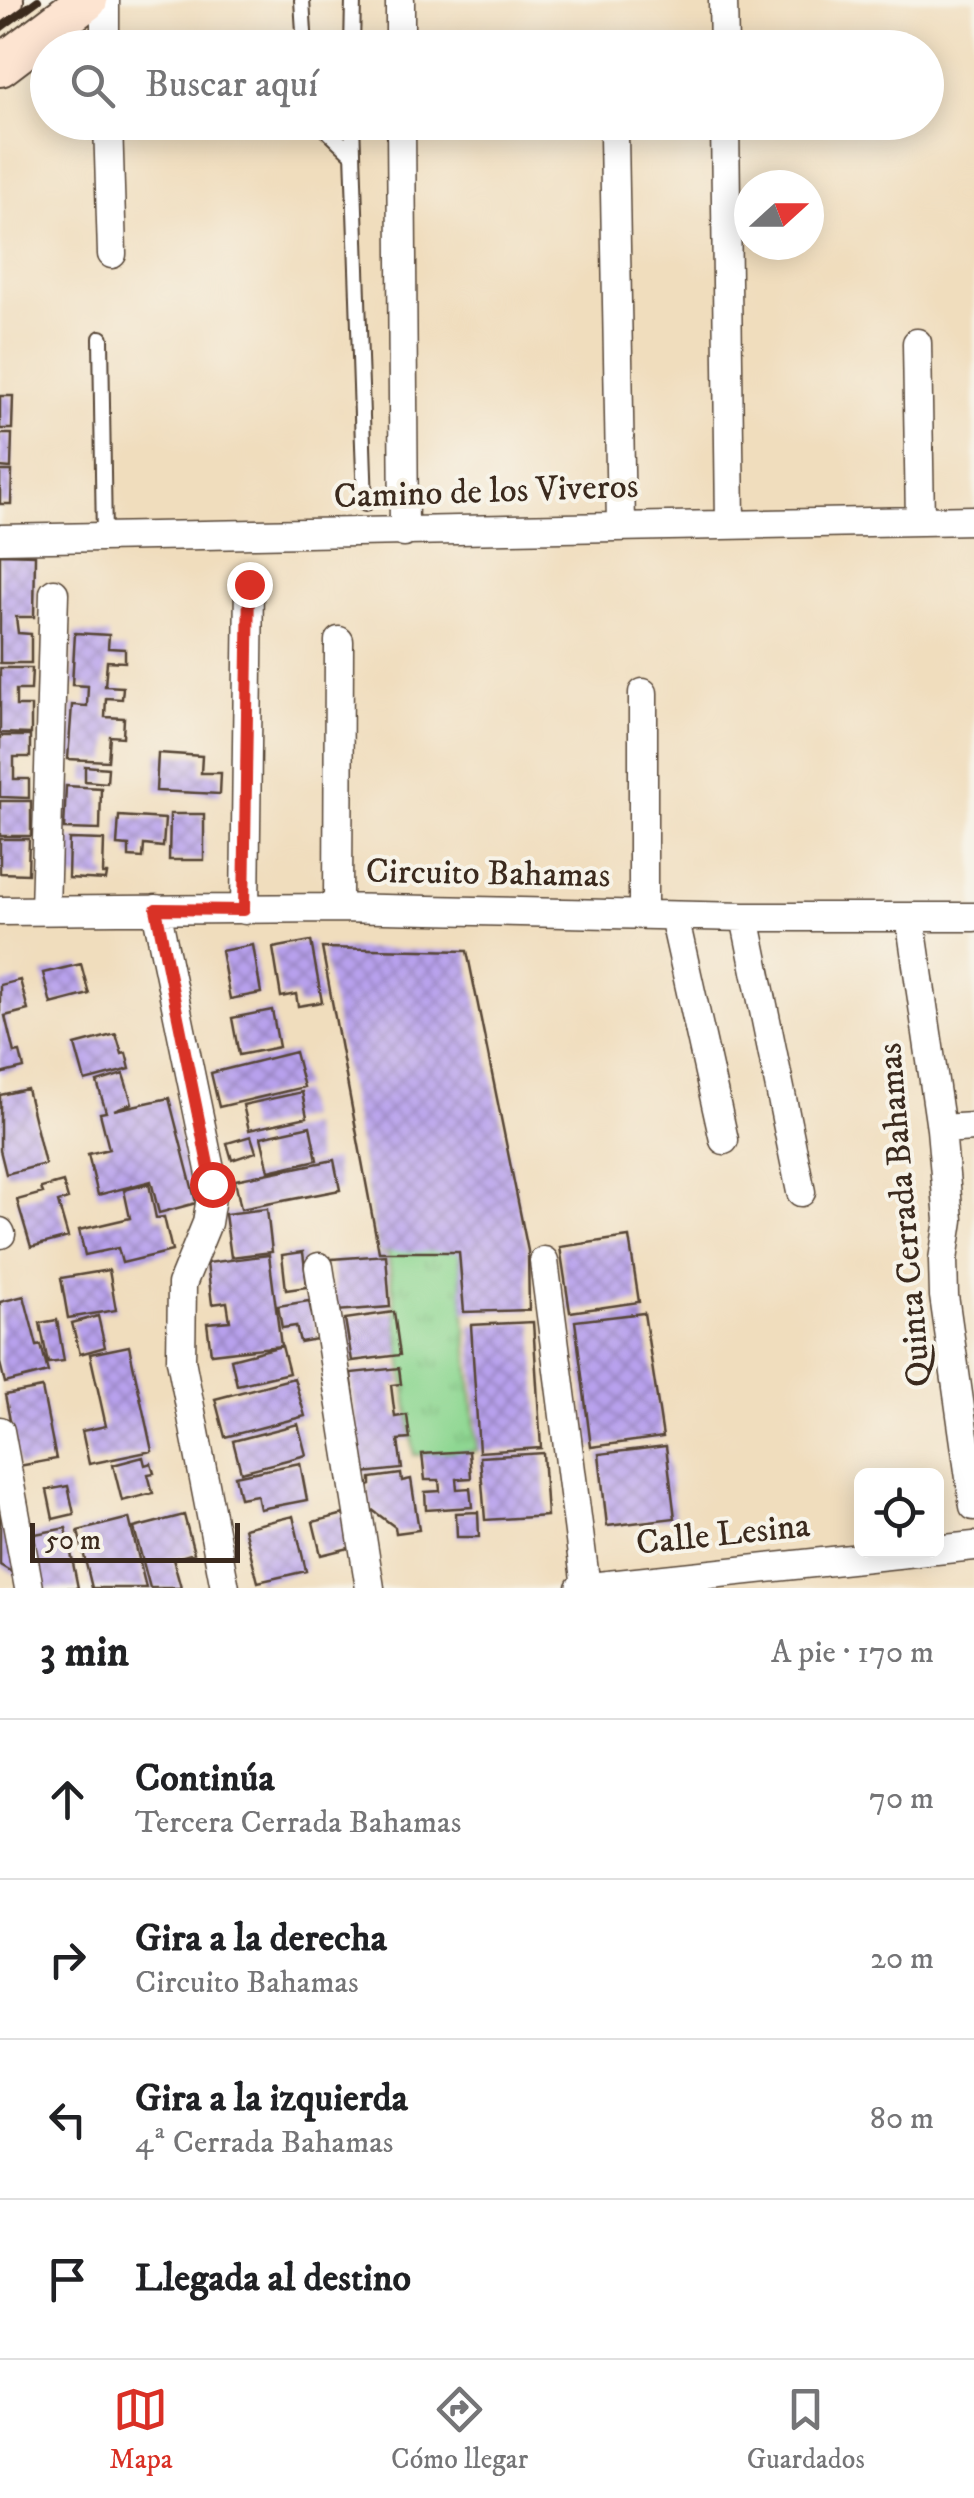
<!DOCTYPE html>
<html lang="es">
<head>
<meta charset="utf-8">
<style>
  body { margin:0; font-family:"IM FELL DW Pica",serif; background:#f6f6f6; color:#202124 }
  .controls { position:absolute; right:30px; bottom:30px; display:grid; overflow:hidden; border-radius:15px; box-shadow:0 5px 25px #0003 }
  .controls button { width:90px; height:90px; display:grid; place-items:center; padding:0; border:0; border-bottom:2px solid #e0e0e0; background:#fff; color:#202124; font:50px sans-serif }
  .compass { position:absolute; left:734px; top:170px; width:90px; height:90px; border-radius:50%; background:#fff; box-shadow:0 5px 25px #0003; rotate:69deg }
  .scale { position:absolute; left:30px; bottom:25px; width:210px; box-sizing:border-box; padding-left:10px; border:5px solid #3b2a1e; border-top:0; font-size:28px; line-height:35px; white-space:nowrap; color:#3b2a1e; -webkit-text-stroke:8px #f7f3e8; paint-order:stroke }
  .stop { position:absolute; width:30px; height:30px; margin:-22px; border:8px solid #d93025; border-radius:50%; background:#fff }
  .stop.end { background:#d93025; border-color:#fff; box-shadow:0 2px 10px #0008 }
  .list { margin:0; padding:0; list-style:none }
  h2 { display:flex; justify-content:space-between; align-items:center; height:130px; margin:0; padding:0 40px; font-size:42px }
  h2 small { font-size:32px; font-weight:400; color:#757577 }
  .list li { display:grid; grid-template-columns:65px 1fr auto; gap:30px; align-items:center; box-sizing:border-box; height:160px; padding:0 40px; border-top:2px solid #e0e0e0 }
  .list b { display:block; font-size:38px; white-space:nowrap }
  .list p { margin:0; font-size:32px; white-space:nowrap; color:#757577 }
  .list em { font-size:32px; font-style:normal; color:#757577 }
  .icon { flex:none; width:55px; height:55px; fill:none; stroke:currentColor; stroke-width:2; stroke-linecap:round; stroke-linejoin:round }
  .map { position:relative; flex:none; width:974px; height:1588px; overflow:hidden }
  .search { position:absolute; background:#fff; box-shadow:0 5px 25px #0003; left:30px; right:30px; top:30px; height:110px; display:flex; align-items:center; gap:25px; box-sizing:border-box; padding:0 35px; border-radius:55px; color:#757577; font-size:38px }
  .sheet { height:770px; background:#fff }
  nav { display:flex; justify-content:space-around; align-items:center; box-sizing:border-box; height:140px; border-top:2px solid #e0e0e0; background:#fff; font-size:28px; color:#757577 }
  nav a { display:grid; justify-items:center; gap:5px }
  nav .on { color:#d93025 }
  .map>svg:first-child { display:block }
</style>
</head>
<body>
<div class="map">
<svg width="974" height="1588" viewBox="0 0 974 1588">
  <defs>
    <pattern id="grass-tufts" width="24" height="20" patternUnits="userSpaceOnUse" patternTransform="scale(2.5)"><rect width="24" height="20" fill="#8ed792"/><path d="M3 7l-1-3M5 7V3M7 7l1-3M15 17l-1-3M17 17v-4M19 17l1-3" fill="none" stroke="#7bb97d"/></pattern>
    <pattern id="building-cross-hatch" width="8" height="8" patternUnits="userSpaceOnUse" patternTransform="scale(2.5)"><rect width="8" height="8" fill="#b8a1ed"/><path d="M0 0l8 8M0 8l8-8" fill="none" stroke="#9783bf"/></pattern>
  </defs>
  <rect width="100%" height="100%" fill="#f7f3e8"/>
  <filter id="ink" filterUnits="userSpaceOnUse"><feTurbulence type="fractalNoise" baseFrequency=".01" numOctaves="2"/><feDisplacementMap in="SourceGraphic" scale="20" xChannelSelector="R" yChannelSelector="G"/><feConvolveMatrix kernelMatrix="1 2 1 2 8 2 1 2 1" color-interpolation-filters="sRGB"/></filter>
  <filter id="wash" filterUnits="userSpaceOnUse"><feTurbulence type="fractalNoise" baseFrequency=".0048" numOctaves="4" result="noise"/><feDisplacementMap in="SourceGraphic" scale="40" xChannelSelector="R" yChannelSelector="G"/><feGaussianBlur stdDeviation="2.25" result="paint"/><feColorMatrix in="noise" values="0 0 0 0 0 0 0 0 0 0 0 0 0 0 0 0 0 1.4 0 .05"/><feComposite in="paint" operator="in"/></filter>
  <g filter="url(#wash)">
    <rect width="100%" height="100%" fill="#f0ddbd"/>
    <!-- grass -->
    <path fill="url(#grass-tufts)" stroke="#648058" stroke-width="2.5" d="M361 1150 459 1252 477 1451 414 1455 388 1253 379 1252Z"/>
    <g id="blocks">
      <!-- building -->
      <path fill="url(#building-cross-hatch)" d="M0 396H13L12 429H0Z
        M0 434H12L11 468 0 467Z
        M0 471H12L11 504H0Z
        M0 554 35 555 34 617H16L18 633 31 634V663H0Z
        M75 633 109 635 108 648 125 649V662L107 661 105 686 123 687 122 699 106 698 105 717 124 718 123 737 110 736 108 761 68 759 72 705 87 706 88 686 72 685Z
        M0 668H32L31 690H16V706H31V734L0 733Z
        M0 736H30V757H14V779H29V798L0 797Z
        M158 753 202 756 201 773H221L220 794 156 791Z
        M85 766 108 768 107 783 85 781Z
        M66 786 101 788 100 830 64 829Z
        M0 801H31V836H0Z
        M170 814H204V860H169Z
        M119 816 165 819 163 847 144 845 143 858 129 857V846L117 845Z
        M0 839H29L28 874 0 873Z
        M69 839 104 840 103 874H107L106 880 68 878Z
        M311 941 322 1002 298 1006 296 994 281 997 273 948Z
        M253 945 261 993 230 999 221 951Z
        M322 948 467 951 528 1251 529 1310 464 1312 459 1252H379Z
        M81 964 89 994 51 1004 43 973Z
        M20 980 28 1010 5 1016 14 1053 20 1052 24 1068 0 1074V985Z
        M272 1010 279 1047 239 1055 232 1018Z
        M116 1034 122 1054 126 1053 130 1069 85 1081 75 1045Z
        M295 1052 304 1087 219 1107 211 1073Z
        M123 1074 132 1103 114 1110 169 1098 196 1203 159 1213 151 1181 98 1195 88 1154 109 1149 100 1113 106 1112 97 1082Z
        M27 1089 45 1164 6 1174 0 1150V1095Z
        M302 1092 307 1117 249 1130 243 1105Z
        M310 1126 317 1160 269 1171 261 1137Z
        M251 1136 256 1152 232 1160 227 1143Z
        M334 1160 340 1190 241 1209 235 1180Z
        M63 1182 68 1199 58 1202 68 1237 31 1247 17 1200 43 1193 41 1188Z
        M149 1184 156 1218 164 1217 172 1251 122 1263 118 1248 85 1255 79 1230 130 1218 124 1190Z
        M267 1209 272 1252 231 1257 225 1214Z
        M629 1237 639 1302 570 1312 560 1247Z
        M303 1252 307 1287 286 1290 282 1255Z
        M269 1255 281 1346 211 1354 207 1323 230 1321 227 1302 212 1304 207 1263Z
        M386 1255 390 1307 336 1311 332 1259Z
        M109 1270 116 1310 68 1318 61 1278Z
        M24 1296 37 1346 41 1345 48 1372 5 1383 0 1363V1302Z
        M309 1301 317 1339 300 1342 296 1326 282 1328 278 1306Z
        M394 1312 400 1355 352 1361 345 1319Z
        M644 1313 663 1437 591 1447 575 1321Z
        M98 1316 105 1347 80 1354 72 1323Z
        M57 1320 64 1361 48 1363 40 1323Z
        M533 1322 541 1448 479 1452 471 1325Z
        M129 1346 152 1451 89 1464 82 1431 106 1426 90 1354Z
        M282 1346 289 1373 237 1385 231 1359Z
        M399 1368 401 1384 391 1385 395 1417 407 1415 410 1439 398 1440 402 1469 363 1473 351 1373Z
        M294 1378 305 1416 225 1437 215 1399Z
        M42 1388 56 1459 19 1466 5 1395Z
        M298 1424 306 1455 241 1472 233 1441Z
        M666 1446 675 1518 607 1526 599 1454Z
        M469 1451 471 1478 456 1479 457 1489 470 1488 472 1507 426 1510 425 1492 440 1491 439 1480H425L422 1454Z
        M543 1453 547 1516 485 1520 480 1457Z
        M143 1457 145 1465 151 1463 154 1473 148 1474 153 1493 122 1501 113 1465Z
        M300 1463 307 1500 260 1509 257 1495 240 1498 235 1476Z
        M401 1474 402 1481 411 1479 419 1530 396 1533 395 1527 371 1509 368 1486 371 1485V1478Z
        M68 1486 74 1514 53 1519 47 1490Z
        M8 1506 20 1577 0 1565V1508Z
        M478 1512 479 1537H457L456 1513Z
        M348 1513 357 1546 321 1555 313 1522Z
        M184 1515 194 1553 173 1559 181 1588H150L134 1528Z
        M293 1516 306 1571 258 1582 244 1528Z
        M129 1518 146 1588H92L78 1531Z
        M66 1528 78 1588H35L25 1536Z"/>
    </g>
  </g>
  <g filter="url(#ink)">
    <use href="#blocks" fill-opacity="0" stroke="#564536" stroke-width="2.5"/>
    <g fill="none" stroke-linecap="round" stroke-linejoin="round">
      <defs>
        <path id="lane" d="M302 0 305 48
          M352 48 353 0
          M324 122 328 131 352 154
          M352 122 365 504
          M101 338 104 539"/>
        <path id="street" d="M105 0V48
          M400 0V48
          M723 0 724 48
          M108 122 112 254
          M401 122 404 533
          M725 122 730 524
          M614 136 621 525
          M917 343 920 521
          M0 539 974 520
          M338 908 339 641
          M156 909 213 1184 207 1223 182 1284 181 1360 225 1588
          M45 910 54 593
          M245 910 249 583
          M0 911 338 908 745 917H974
          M643 914V693
          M674 916 724 1140
          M745 917 801 1192
          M910 917 941 1129 949 1220 943 1260 944 1296 974 1506
          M941 1129 974 1127
          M0 1232 1 1234
          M544 1261 586 1587
          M319 1267 370 1588
          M0 1431 29 1588
          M936 1550 974 1546
          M580 1588 935 1550"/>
        <path id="secondary" d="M0 2 3 0
          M0 66 87 0"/>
      </defs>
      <!-- lane casing -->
      <use href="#lane" stroke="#564536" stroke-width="18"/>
      <!-- street casing -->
      <use href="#street" stroke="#564536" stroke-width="31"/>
      <!-- secondary casing -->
      <use href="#secondary" stroke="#564536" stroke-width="44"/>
      <!-- lane -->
      <use href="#lane" stroke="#fff" stroke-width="14"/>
      <!-- street -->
      <use href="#street" stroke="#fff" stroke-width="28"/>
      <!-- secondary -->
      <use href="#secondary" stroke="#fde4d1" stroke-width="40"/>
      <!-- rail -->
      <path stroke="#3b2a1e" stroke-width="8" d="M0 28 38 0"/>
    </g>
  </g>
  <g fill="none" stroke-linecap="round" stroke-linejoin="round" filter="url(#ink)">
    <!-- route -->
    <path stroke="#d93025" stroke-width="12" d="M212 1184 156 909 244 910 249 584"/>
  </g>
  <g text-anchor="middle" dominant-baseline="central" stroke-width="8" stroke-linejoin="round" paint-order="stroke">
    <!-- street labels -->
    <g font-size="35" fill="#3b2a1e" stroke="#f7f3e8">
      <text transform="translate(486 492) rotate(-2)">Camino de los Viveros</text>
      <text transform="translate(488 874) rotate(1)">Circuito Bahamas</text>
      <text transform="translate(905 1215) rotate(-95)">Quinta Cerrada Bahamas</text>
      <text transform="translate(723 1535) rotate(-6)">Calle Lesina</text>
    </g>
  </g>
</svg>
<div class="controls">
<button><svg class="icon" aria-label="locate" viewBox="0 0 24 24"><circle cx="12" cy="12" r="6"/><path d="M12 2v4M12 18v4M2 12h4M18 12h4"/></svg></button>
</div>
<svg class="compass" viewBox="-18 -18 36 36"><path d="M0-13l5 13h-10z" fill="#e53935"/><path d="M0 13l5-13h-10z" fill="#757577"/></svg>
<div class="scale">50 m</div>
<div class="stop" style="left:212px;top:1184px"></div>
<div class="stop end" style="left:249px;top:584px"></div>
<div class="search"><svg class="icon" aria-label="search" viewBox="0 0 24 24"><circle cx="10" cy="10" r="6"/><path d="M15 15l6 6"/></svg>Buscar aquí</div>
</div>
<section class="sheet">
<h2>3 min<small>A pie · 170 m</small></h2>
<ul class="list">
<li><svg class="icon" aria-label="ahead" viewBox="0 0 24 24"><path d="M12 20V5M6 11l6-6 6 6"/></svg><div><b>Continúa</b><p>Tercera Cerrada Bahamas</p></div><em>70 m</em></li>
<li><svg class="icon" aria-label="right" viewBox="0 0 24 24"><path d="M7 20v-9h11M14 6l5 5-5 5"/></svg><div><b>Gira a la derecha</b><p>Circuito Bahamas</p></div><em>20 m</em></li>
<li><svg class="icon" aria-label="left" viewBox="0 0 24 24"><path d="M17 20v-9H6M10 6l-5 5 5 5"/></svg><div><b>Gira a la izquierda</b><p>4ª Cerrada Bahamas</p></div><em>80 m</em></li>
<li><svg class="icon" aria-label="arrive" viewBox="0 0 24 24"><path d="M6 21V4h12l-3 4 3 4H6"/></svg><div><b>Llegada al destino</b></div></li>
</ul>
</section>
<nav>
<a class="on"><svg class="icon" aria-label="map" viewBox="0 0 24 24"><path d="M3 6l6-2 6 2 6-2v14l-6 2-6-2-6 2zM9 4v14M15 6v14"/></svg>Mapa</a>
<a><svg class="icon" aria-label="directions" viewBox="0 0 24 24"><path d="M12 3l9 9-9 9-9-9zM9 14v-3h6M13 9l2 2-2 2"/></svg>Cómo llegar</a>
<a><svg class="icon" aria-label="saved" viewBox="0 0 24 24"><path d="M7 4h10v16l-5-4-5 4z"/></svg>Guardados</a>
</nav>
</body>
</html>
